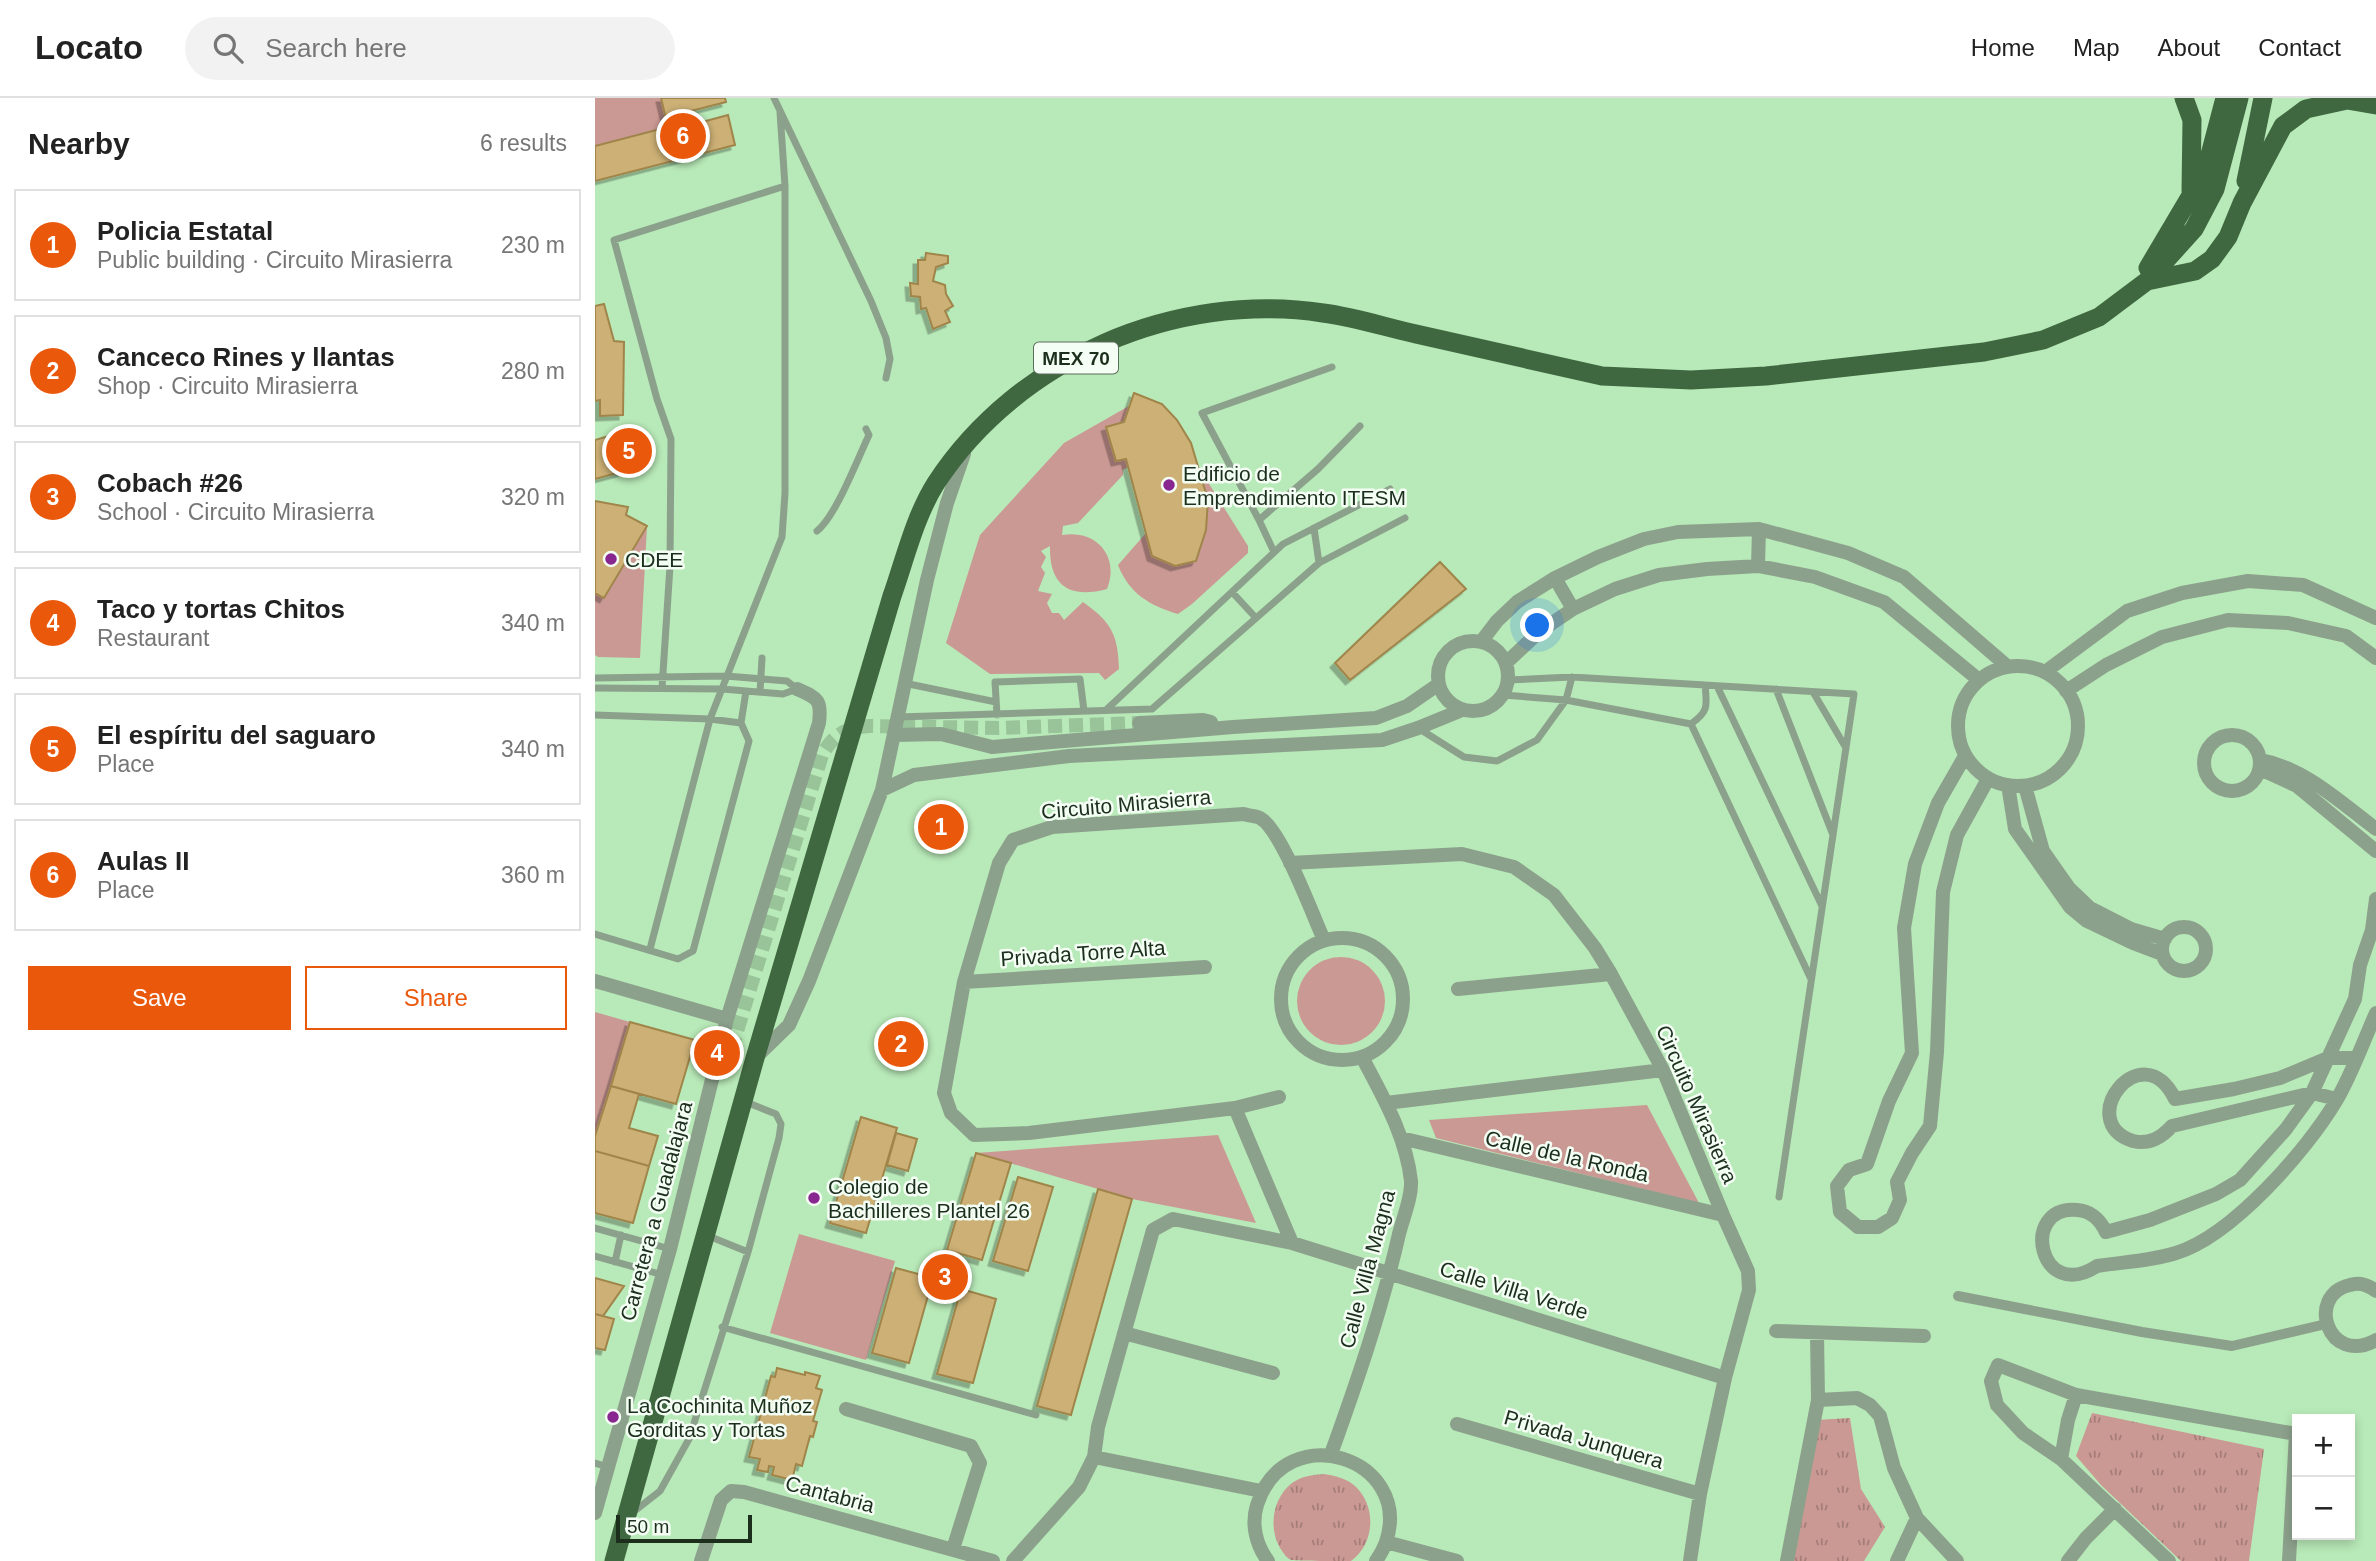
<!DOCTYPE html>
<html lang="en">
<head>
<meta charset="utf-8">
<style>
  body { margin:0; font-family:Helvetica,sans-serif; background:#f2f2f2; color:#222 }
  .controls { position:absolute; right:21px; bottom:21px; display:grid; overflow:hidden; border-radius:0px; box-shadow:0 4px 10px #0003 }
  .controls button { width:63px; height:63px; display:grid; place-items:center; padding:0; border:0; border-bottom:2px solid #e0e0e0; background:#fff; color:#222; font:35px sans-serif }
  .scale { position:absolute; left:21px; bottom:18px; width:136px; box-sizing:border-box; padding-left:7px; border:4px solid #1c2f1d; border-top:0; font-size:19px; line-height:24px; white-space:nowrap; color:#1c2f1d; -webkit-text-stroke:5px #f4fef4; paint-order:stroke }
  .you { position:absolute; left:943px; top:528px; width:24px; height:24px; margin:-18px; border:5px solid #fff; border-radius:50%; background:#1a73e8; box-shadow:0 0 0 10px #1a73e833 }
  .badge { display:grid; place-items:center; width:46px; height:46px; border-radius:50%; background:#ea580c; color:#fff; font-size:23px; font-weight:700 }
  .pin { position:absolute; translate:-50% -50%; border:4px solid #fff; box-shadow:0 2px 7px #0006 }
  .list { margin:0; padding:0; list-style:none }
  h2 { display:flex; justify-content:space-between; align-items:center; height:91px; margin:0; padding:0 28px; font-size:30px }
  h2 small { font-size:23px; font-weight:400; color:#767676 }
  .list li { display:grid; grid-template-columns:46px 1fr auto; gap:21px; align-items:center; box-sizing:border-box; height:112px; margin:0 14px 14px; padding:0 14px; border:2px solid #e0e0e0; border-radius:0px }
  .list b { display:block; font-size:26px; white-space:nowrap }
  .list p { margin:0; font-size:23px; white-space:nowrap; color:#767676 }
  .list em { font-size:23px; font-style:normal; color:#767676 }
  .actions { display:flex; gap:14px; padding:21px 28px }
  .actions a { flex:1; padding:16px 0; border:2px solid #ea580c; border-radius:0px; text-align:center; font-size:24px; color:#ea580c }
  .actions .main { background:#ea580c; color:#fff }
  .icon { flex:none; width:38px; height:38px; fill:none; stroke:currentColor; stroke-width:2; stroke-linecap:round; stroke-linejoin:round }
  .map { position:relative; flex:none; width:1781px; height:1463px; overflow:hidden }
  header { display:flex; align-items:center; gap:42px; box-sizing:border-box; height:98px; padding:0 35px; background:#fff; border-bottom:2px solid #e0e0e0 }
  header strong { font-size:33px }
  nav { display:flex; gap:38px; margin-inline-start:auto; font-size:24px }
  .search { width:490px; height:63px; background:#f2f2f2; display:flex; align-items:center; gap:18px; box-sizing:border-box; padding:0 24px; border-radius:38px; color:#767676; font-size:26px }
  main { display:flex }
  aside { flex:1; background:#fff }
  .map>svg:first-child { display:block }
</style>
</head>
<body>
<header>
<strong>Locato</strong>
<div class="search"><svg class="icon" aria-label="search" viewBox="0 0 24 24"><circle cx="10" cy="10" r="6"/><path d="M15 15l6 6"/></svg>Search here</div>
<nav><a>Home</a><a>Map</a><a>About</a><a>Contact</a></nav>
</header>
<main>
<aside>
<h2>Nearby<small>6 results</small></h2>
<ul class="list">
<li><span class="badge">1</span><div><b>Policia Estatal</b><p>Public building · Circuito Mirasierra</p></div><em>230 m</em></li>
<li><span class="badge">2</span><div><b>Canceco Rines y llantas</b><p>Shop · Circuito Mirasierra</p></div><em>280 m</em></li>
<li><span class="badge">3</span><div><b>Cobach #26</b><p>School · Circuito Mirasierra</p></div><em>320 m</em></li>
<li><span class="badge">4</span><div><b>Taco y tortas Chitos</b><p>Restaurant</p></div><em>340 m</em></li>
<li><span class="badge">5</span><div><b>El espíritu del saguaro</b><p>Place</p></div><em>340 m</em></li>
<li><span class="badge">6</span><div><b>Aulas II</b><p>Place</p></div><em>360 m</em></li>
</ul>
<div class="actions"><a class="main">Save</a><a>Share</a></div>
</aside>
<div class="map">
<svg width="1781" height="1463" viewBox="0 0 1781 1463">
  <defs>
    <pattern id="grass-tufts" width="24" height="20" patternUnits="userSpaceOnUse" patternTransform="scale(1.75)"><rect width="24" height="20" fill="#cb9994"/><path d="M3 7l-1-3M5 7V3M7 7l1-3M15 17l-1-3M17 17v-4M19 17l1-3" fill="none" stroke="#a47d78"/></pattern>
    <filter id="shadow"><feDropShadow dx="-4.5" dy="4.5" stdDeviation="0" flood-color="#0004"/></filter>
  </defs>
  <rect width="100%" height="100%" fill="#b8e9b8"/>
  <!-- grass -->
  <path fill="url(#grass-tufts)" d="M1497 1315 1669 1351 1654 1463H1586L1506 1387 1481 1358Z
    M1255 1320 1266 1391 1290 1429 1269 1463H1195L1221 1322Z
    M729 1376C740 1378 751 1380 760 1388 782 1408 780 1446 756 1463 745 1463 704 1463 696 1462 691 1460 688 1454 685 1450 673 1429 678 1400 697 1385 707 1378 717 1377 729 1376Z"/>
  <!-- garden -->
  <path fill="#cb9994" d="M0 0H66L73 29 0 48Z
    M534 308 529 324 511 329 521 363 531 361 533 369 528 372V377L483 425 468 428 467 437C501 431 525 458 512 491 475 501 454 488 455 448L446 453 451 459 446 469 450 475 443 493 457 496 452 505 457 515H464L469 522 488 504C516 524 523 536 524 571L510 582 504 575 395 576 351 545 385 437 469 345Z
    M606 373 653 448V455L597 506 583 516C556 508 534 496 523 467L551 435 613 402Z
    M52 428 45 560 3 559 0 557V495L10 499Z
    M702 903a44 44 0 1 1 88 0a44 44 0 1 1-88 0Z
    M0 914 35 924 0 1038Z
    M1052 1007 1104 1105 841 1040 834 1022Z
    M623 1037 661 1125 537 1101 381 1055Z
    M204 1136 300 1163 271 1262 175 1235Z"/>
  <!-- building -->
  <path fill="#ccb075" stroke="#a0854b" stroke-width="2" filter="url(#shadow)" d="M66 0H130L131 4 92 14 93 20 96 27 133 17 140 47 0 83V48L73 29Z
    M331 155 353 158V165L341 169 338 183 350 187 351 196 358 208 350 213 355 224 338 231 331 210 326 211 325 199 316 198 315 185 323 186V162H330Z
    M9 206 19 243 29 244 28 317 5 318V302L0 303V208Z
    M539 295 567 306 582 322 596 345 613 402 611 432 601 463 580 468 557 458 531 361 521 363 511 329 529 324Z
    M41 330 51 367 0 381V342Z
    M0 403 33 409 31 417 52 428 9 500 0 495Z
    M845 464 871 491 755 582 740 565Z
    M35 924 100 942 81 1006 16 988Z
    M16 988 44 996 34 1030 63 1038 54 1068 0 1053V1038Z
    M266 1019 302 1030 271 1135 235 1125Z
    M301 1035 322 1041 313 1073 292 1067Z
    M0 1053 54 1068 38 1125 0 1115Z
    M381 1055 416 1065 387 1162 352 1152Z
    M423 1079 458 1089 433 1173 398 1163Z
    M503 1091 537 1101 476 1317 442 1308Z
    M301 1170 338 1180 314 1265 277 1255Z
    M0 1180 29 1188 8 1218 0 1216Z
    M366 1191 401 1201 378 1285 342 1276Z
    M0 1216 19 1221 10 1252 0 1250Z
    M182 1270 210 1277V1274L225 1278 221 1290 227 1292 218 1323 222 1324 218 1339 215 1338 207 1368 201 1366 197 1382 177 1377 179 1369 174 1368 173 1374 162 1372 165 1361 154 1359 176 1278 180 1279Z"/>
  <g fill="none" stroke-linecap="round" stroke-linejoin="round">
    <!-- minor-tunnel -->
    <path stroke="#99c499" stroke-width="14" stroke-dasharray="14 7" stroke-linecap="butt" d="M130 972 227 657C239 636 250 630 274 628L403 630 544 625"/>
    <!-- service -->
    <path stroke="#8ca18c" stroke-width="7" d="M179 0 276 203 291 240 295 261 291 280
      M664 422 607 315 737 269
      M719 430 724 465
      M222 433C241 418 262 362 274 337L271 331
      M679 454 664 422 723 371 765 328
      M637 494 661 520
      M0 580 131 578 192 583 202 591
      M913 582 977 579 1259 596 1184 1099
      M309 585 401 604
      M1122 588 1227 808
      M0 590 127 591 188 596 202 591
      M67 590 75 468 76 341 62 301 19 142 190 88
      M1181 591 1238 737
      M165 594 167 560
      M1218 594 1251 650
      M908 597 971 602 1096 626C1114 613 1112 608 1110 587
      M511 612 688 446 795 391
      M0 617 115 621 146 625 154 643 98 853 83 861 0 836
      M402 617 400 584 485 581 489 613
      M303 619 557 611 724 465 810 420
      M146 625 151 593
      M1096 626 1216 881
      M823 630 869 659 902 663 942 642 971 602 977 579
      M55 851 115 621 187 439 190 395V88L185 14
      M0 1130 75 1151
      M111 1137 153 1154
      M0 1158 68 1177
      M20 1164 26 1137
      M127 1229 441 1317
      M0 1365 13 1369
      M37 1415 65 1393 94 1341 153 1154 184 1040 186 1026 181 1016 151 1004"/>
    <!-- pedestrian -->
    <path stroke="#8ca18c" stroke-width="10" d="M1363 1198 1547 1234 1637 1248 1731 1226"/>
    <!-- minor -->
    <path stroke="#8ca18c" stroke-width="14" d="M1163 468 1164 431
      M960 480 978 511
      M843 578a35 35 0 1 1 70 0a35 35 0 1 1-70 0Z
      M886 544 902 523 922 504 960 480 1003 459 1049 441 1083 434 1164 431 1253 455 1309 479 1412 568
      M911 565 944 534 978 511 1020 491 1064 477 1112 471 1163 468 1220 479 1289 504 1384 582
      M1363 628a60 60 0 1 1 120 0a60 60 0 1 1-120 0Z
      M1450 574 1532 513 1587 495 1653 483 1708 487 1781 520
      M1471 593 1511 567 1567 539 1633 522 1693 525 1751 538 1781 560
      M544 625 608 622 616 624
      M299 637 346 636 397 649 638 629 781 620 812 608 844 586
      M1609 665a28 28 0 1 1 56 0a28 28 0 1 1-56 0Z
      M1370 658 1343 705 1320 766 1309 830 1317 955 1294 1003 1272 1066 1254 1072 1242 1088 1245 1114 1263 1129H1283L1297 1120 1305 1102 1302 1084 1317 1055 1335 1028 1342 954 1348 794 1362 737 1393 681
      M1665 662C1710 670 1745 704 1781 731
      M1665 671 1702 688 1781 753
      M1413 687 1420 731 1475 809 1492 823 1538 845 1567 856
      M1430 688 1448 753 1474 790 1495 810 1536 831 1570 841
      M287 692 319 677 474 658 787 642 823 630 867 612
      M695 765 867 756 919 769 959 797 1000 850 1016 876 1068 972 1128 1117 1153 1173 1154 1192 1130 1280 1105 1396 1095 1463
      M1781 801 1777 832 1765 867 1760 901 1717 995 1691 1031 1645 1082 1621 1096 1555 1122 1511 1134C1505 1122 1497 1113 1482 1112 1424 1107 1444 1206 1502 1168 1528 1164 1556 1163 1581 1155 1637 1138 1712 1052 1741 1003 1757 976 1768 944 1781 915
      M1567 851a22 22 0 1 1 44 0a22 22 0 1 1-44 0Z
      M686 901a61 61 0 1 1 122 0a61 61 0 1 1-122 0Z
      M0 883 132 921
      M369 884 610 869
      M863 891 1016 876
      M161 959 194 927 214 883 287 692 332 482 352 405 369 356
      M684 999 640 1010 434 1035 379 1037 356 1015 349 995 369 884 404 765 418 742 457 729 649 716C654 718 661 718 665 720 686 731 718 818 729 842
      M1742 1001 1717 995 1577 1028C1566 1040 1554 1047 1538 1043 1478 1024 1547 934 1580 1001L1639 991 1685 980 1733 960H1761
      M791 1005 1068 972
      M640 1010 697 1145
      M806 1040 1128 1117
      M1781 1193C1773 1187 1764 1184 1755 1187 1710 1197 1733 1269 1781 1242
      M1181 1233 1329 1238
      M529 1235 678 1275
      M1223 1302 1262 1300 1275 1307 1285 1318 1299 1370 1322 1420 1362 1463
      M251 1311 376 1348 385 1365 358 1451
      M862 1326 1105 1396
      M736 1356C762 1284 787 1211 804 1136 808 1120 817 1099 816 1083 811 1038 788 999 767 959
      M499 1359 666 1393
      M1466 1361 1473 1322 1481 1297
      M0 1415 75 1151 132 921 224 625C227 601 222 600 202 591
      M791 1444 862 1463
      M106 1463 126 1402 136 1393 149 1394 398 1463
      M418 1463 484 1389 499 1359 503 1329 558 1132 578 1121 697 1145 1130 1280
      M673 1463C661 1447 656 1426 662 1407 690 1318 819 1360 791 1444 789 1450 785 1457 781 1463
      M1192 1463 1223 1302 1222 1235
      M1302 1463 1322 1420
      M1473 1463 1491 1440 1520 1411
      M1574 1463 1466 1361 1428 1335 1402 1307 1396 1283 1403 1267 1481 1297 1701 1336 1694 1463"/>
    <!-- trunk -->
    <path stroke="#3f6840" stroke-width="19" d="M1589 0 1597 22 1596 93
      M1651 83 1668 0
      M1553 170 1611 72 1630 0
      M1552 183 1600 173 1617 161 1633 139 1647 105 1688 28 1711 11 1752 2 1781 7
      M19 1463 160 960 297 498C310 461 320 418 341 385 423 260 581 193 728 215 759 219 790 229 821 236 883 250 945 264 1007 278L1096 282 1171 278 1389 254 1448 242 1504 219 1552 183 1599 131 1620 91 1644 0"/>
  </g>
  <!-- markers -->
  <g fill="#892790" stroke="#f4fef4" stroke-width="2.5">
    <circle cx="574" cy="387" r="7"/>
    <circle cx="16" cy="461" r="7"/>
    <circle cx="219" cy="1100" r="7"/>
    <circle cx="18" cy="1319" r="7"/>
  </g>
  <g text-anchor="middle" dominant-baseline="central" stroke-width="5" stroke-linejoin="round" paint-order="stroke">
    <!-- shield labels -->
    <rect fill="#f4fef4" stroke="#5d6d5e" stroke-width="2" x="439" y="244.5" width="84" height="31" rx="5"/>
    <g font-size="19" font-weight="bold" fill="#1c2f1d">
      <text x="481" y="260">MEX 70</text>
    </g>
    <!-- poi labels -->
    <g font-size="21" fill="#1c2f1d" stroke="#f4fef4" text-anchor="start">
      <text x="588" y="375">Edificio de<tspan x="588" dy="24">Emprendimiento ITESM</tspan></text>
      <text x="30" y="461">CDEE</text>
      <text x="233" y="1088">Colegio de<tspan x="233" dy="24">Bachilleres Plantel 26</tspan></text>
      <text x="32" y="1307">La Cochinita Muñoz<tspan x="32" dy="24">Gorditas y Tortas</tspan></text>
    </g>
    <!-- street labels -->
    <g font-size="21" fill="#1c2f1d" stroke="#f4fef4">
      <text transform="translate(531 706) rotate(-5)">Circuito Mirasierra</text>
      <text transform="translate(488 855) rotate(-4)">Privada Torre Alta</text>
      <text transform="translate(1102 1006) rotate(66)">Circuito Mirasierra</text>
      <text transform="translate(972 1058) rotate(13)">Calle de la Ronda</text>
      <text transform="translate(61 1113) rotate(-75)">Carretera a Guadalajara</text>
      <text transform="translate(772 1171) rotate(-75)">Calle Villa Magna</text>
      <text transform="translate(919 1192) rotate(17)">Calle Villa Verde</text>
      <text transform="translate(989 1341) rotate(16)">Privada Junquera</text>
      <text transform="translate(235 1396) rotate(15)">Cantabria</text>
    </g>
  </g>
</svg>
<div class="controls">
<button>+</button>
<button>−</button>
</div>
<div class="scale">50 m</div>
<div class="you"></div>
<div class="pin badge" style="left:346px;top:729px">1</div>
<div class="pin badge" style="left:306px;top:946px">2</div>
<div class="pin badge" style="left:350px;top:1179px">3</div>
<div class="pin badge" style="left:122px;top:955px">4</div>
<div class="pin badge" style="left:34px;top:353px">5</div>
<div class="pin badge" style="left:88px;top:38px">6</div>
</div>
</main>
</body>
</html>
